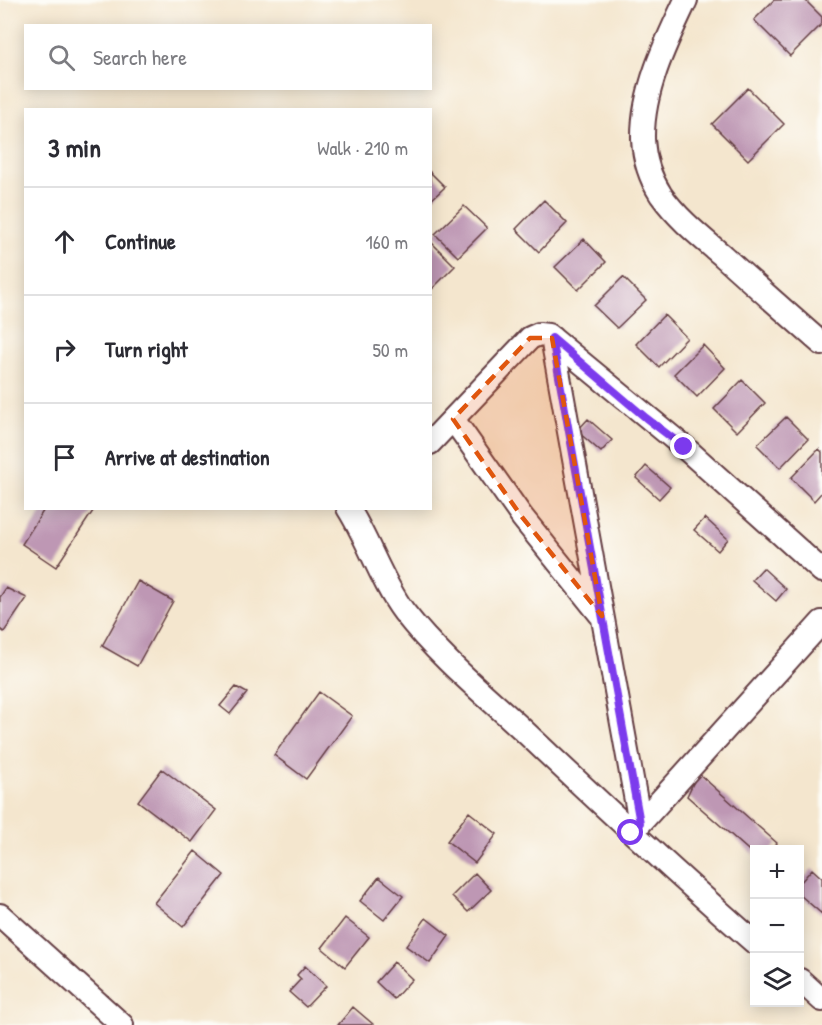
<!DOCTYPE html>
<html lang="en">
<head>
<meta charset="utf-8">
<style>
  body { margin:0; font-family:"Patrick Hand",sans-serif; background:#f2f2f3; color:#2b2b33 }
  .controls { position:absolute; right:18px; bottom:18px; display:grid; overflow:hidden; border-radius:0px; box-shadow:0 3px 15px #0003 }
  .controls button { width:54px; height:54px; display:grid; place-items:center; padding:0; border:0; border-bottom:2px solid #e1e1e2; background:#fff; color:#2b2b33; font:30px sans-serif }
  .stop { position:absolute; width:18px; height:18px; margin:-14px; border:4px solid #7c3aed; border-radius:50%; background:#fff }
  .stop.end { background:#7c3aed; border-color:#fff; box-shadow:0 2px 6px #0008 }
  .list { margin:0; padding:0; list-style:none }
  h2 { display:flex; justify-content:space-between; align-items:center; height:78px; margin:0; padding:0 24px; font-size:26px }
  h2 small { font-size:20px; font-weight:400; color:#7c7c81 }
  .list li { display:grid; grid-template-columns:39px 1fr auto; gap:18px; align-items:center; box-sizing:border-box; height:108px; padding:0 24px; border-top:2px solid #e1e1e2 }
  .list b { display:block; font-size:22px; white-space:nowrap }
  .list em { font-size:20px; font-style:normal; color:#7c7c81 }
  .icon { flex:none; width:33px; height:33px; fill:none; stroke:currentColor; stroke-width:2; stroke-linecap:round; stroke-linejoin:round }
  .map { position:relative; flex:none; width:822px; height:1025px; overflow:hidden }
  .search { position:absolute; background:#fff; box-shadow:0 3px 15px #0003; left:24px; top:24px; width:408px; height:66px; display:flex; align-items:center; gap:15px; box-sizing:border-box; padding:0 21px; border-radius:0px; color:#7c7c81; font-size:22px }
  .panel { position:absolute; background:#fff; box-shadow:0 3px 15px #0003; left:24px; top:108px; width:408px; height:402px; border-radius:0px }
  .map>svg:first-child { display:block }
</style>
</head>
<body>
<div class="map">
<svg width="822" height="1025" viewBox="0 0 822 1025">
  <rect width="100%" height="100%" fill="#fdfcf7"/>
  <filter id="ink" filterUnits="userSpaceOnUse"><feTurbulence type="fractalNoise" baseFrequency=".0167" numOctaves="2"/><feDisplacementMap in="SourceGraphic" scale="12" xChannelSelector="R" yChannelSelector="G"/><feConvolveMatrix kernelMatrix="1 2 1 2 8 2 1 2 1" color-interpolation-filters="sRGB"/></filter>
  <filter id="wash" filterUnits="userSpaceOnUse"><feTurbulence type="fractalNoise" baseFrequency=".008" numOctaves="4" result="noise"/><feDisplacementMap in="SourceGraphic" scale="24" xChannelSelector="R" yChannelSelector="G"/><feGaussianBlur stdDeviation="1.35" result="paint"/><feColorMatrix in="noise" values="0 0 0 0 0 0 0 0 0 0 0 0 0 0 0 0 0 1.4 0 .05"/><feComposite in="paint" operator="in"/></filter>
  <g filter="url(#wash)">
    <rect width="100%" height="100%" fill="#f4e6ce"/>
    <g id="blocks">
      <!-- building -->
      <path fill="#be97b4" d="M774 0H805L822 17V24L790 56 754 20Z
        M748 88 784 124 748 160 712 124Z
        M430 172 445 187 430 201Z
        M544 200 567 223 539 252 516 229Z
        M464 206 487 228 458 257 435 234Z
        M584 239 606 262 578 290 555 267Z
        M432 243 455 266 430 291V245Z
        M623 277 646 300 617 328 594 306Z
        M664 315 687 338 659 367 636 344Z
        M703 345 725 368 697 397 674 374Z
        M742 380 765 403 737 432 714 409Z
        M786 417 808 439 780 468 757 445Z
        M588 419 612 440 601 452 577 431Z
        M819 449 822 452V492L814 501 791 478Z
        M646 466 670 487 659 499 636 478Z
        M45 508H95L56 567 22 544Z
        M705 518 728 539 718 551 694 530Z
        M763 568 786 589 776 601 752 580Z
        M138 581 173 601 137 666 102 646Z
        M6 588 27 598 4 632 0 629V597Z
        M236 687 247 693 230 714 220 706Z
        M319 692 352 716 306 779 274 755Z
        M162 769 216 810 192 842 138 801Z
        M698 773 777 843 772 850H754V855L687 796Z
        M469 812 497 834 475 863 447 841Z
        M195 851 224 875 183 927 154 903Z
        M812 869 822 878V914L800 895V883Z
        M475 873 491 890 468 912 452 896Z
        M379 877 403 896 384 920 360 901Z
        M345 918 369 937 345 967 322 948Z
        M426 918 449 936 430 963 406 946Z
        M394 962 412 979 394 999 376 982Z
        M305 966 326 986 306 1007 289 992 301 979 297 975Z
        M353 1007 374 1025H338Z"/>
    </g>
  </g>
  <g filter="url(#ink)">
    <use href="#blocks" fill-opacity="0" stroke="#643d43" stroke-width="1.5"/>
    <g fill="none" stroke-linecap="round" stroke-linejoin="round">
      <defs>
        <path id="minor" d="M686 0C666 42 642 91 643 139 644 159 650 178 661 195 678 219 701 237 723 256 756 286 789 315 822 344
          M552 338 640 823
          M453 419 522 517 600 614
          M430 443 530 338 539 334 548 335 684 447 822 571
          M348 508C369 541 381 581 404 612 439 657 482 692 523 730 599 802 675 873 754 942
          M634 830 822 622
          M0 915 122 1025
          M800 980 822 1000"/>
      </defs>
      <!-- minor casing -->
      <use href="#minor" stroke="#643d43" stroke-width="26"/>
      <!-- minor -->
      <use href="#minor" stroke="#fff" stroke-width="22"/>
    </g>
  </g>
  <g fill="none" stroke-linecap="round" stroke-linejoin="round" filter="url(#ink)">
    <!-- route -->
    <path stroke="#7c3aed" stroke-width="8" d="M631 833 640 823 552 338 646 418 684 447"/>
  </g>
  <!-- marked area -->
  <path fill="#e0560e" fill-opacity="0.2" stroke="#e0560e" stroke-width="4.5" stroke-dasharray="12 8" stroke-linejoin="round" d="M530 338H552L602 616 522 517 453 419Z"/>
</svg>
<div class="controls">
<button>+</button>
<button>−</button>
<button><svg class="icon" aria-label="layers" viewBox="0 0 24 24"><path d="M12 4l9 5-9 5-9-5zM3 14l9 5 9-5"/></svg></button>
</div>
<div class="stop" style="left:631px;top:833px"></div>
<div class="stop end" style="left:684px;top:447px"></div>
<div class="search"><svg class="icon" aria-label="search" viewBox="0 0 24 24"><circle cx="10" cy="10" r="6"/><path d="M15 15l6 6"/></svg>Search here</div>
<section class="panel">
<h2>3 min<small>Walk · 210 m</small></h2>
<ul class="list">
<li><svg class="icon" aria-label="ahead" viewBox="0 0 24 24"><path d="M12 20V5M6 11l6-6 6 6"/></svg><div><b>Continue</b></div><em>160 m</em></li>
<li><svg class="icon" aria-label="right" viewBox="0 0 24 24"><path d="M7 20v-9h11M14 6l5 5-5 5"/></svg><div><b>Turn right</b></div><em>50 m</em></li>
<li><svg class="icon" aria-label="arrive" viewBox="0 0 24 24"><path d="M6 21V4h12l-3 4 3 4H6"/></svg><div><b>Arrive at destination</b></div></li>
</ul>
</section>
</div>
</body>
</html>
